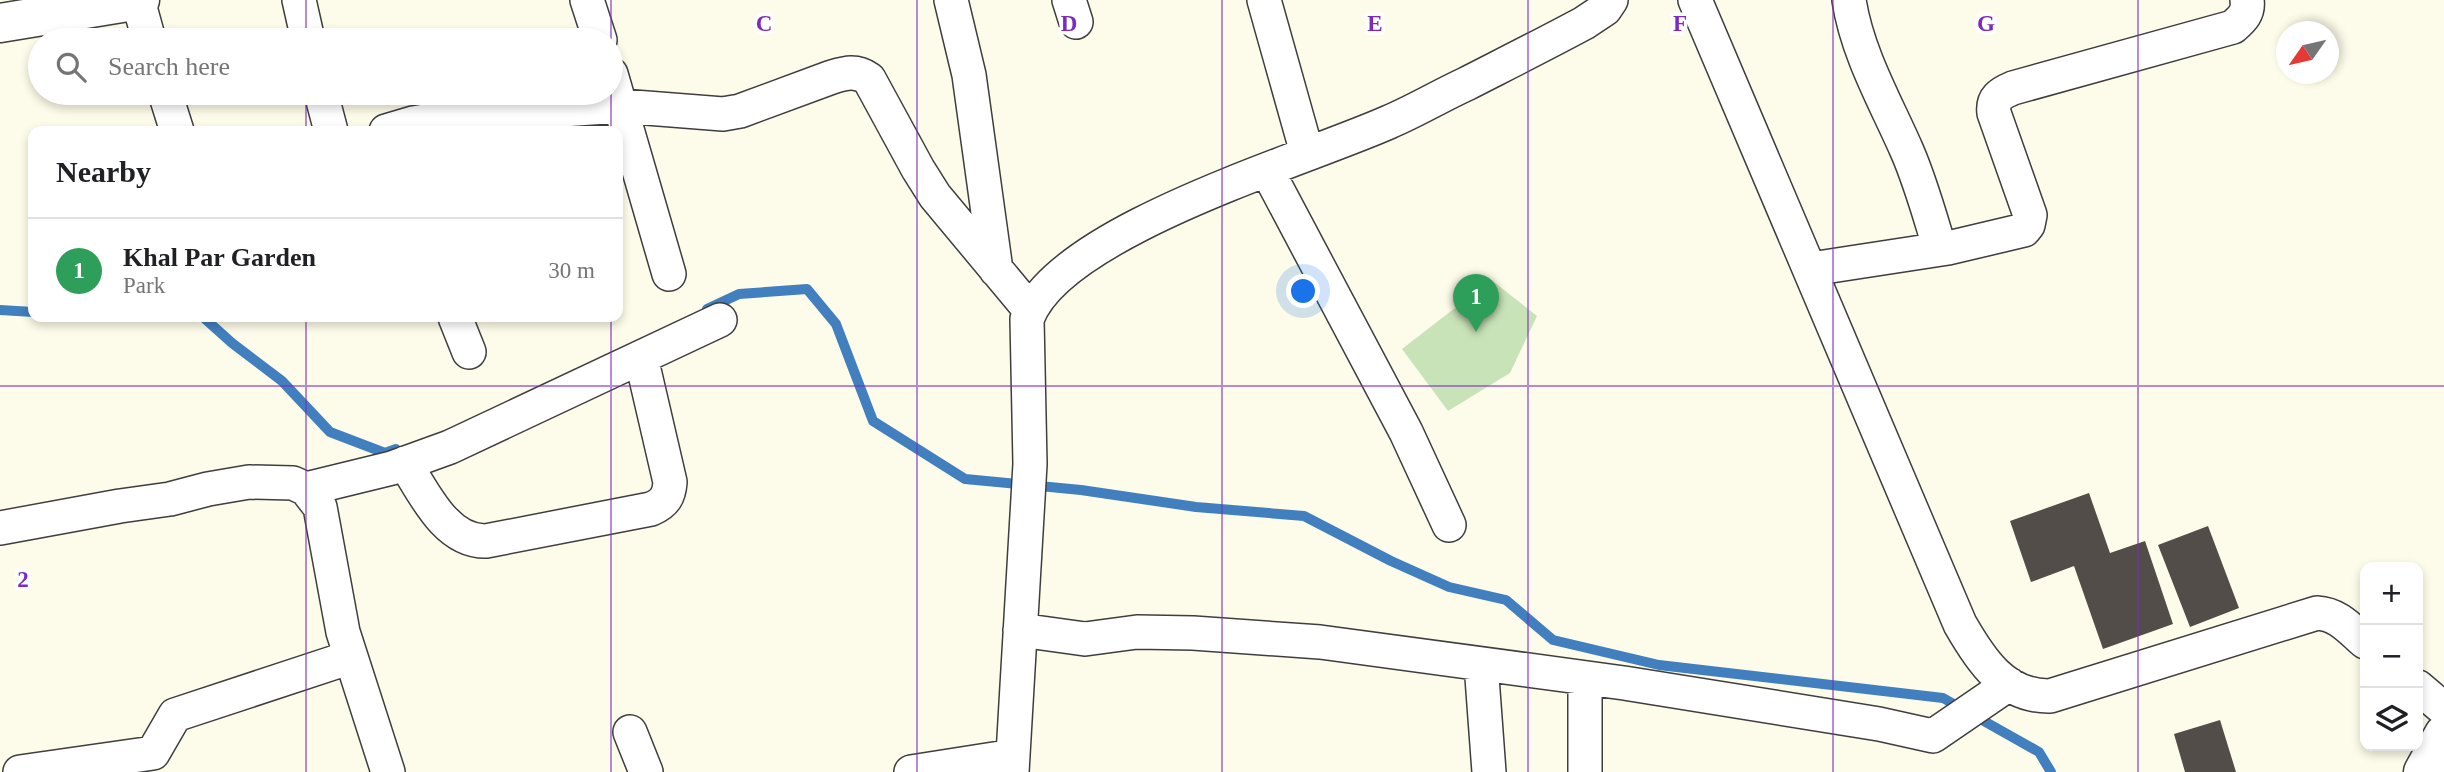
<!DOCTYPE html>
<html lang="en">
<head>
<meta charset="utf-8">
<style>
  body { margin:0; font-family:Georgia,serif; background:#f6f6f6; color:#202124 }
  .controls { position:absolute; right:21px; bottom:21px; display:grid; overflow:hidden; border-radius:14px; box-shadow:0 4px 10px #0003 }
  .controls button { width:63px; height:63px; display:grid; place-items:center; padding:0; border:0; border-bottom:2px solid #e0e0e0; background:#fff; color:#202124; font:35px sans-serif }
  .compass { position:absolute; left:2276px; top:21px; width:63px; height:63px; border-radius:50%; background:#fff; box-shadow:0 4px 10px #0003; rotate:236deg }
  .you { position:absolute; left:1304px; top:292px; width:24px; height:24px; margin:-18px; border:5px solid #fff; border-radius:50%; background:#1a73e8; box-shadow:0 0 0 10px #1a73e833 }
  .badge { display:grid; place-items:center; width:46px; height:46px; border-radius:50%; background:#ac3a31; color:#fff; font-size:23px; font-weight:700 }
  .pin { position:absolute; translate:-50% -58px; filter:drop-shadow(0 2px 4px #0008) }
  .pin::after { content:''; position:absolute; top:37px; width:24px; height:21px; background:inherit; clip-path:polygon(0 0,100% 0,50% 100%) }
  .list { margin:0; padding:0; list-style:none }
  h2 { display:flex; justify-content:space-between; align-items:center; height:91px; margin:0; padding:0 28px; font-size:30px }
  h2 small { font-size:23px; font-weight:400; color:#757577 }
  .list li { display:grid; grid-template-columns:46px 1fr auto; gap:21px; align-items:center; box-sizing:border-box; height:105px; padding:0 28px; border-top:2px solid #e0e0e0 }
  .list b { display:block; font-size:26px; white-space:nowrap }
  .list p { margin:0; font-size:23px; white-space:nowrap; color:#757577 }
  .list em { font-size:23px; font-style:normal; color:#757577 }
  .icon { flex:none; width:38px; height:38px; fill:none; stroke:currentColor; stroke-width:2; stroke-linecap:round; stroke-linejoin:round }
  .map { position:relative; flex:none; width:2444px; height:772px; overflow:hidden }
  .search { position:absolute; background:#fff; box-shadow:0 4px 10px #0003; left:28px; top:28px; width:595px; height:77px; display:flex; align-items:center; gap:18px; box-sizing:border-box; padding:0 24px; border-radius:38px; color:#757577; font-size:26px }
  .panel { position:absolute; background:#fff; box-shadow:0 4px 10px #0003; left:28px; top:126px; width:595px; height:196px; border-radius:14px }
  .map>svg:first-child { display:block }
</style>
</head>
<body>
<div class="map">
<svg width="2444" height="772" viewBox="0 0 2444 772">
  <rect width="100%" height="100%" fill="#fdfcea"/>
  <!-- green -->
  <path fill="#c9e3b8" d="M1494 282 1537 316 1510 373 1448 411 1402 349 1451 311Z"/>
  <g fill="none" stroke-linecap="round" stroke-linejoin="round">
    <!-- stream -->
    <path stroke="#427fbf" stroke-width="10" d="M707 309 739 294 807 289 836 324 873 421 965 479 1081 490 1196 507 1304 516 1391 561 1449 587 1506 600 1553 640 1659 665 1943 698 2039 752 2051 772
      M0 310 33 312
      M203 317 232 343 282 381 330 432 385 453 396 449"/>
  </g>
  <!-- building -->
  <path fill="#524d48" d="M2089 493 2110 553 2145 541 2173 624 2103 649 2074 566 2031 582 2010 521Z
    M2208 526 2239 608 2190 627 2158 545Z
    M2220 720 2236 772H2185L2174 734Z"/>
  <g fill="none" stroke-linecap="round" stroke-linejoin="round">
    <defs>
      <path id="minor" d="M138 0 149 40
        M299 0 308 40
        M587 0 600 40
        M951 0 969 75 996 270
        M1069 0 1076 22
        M1264 0 1307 153
        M1695 0 1960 624C1980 659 2004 697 2050 696L2317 613C2338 614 2350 629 2365 642
        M1849 0C1857 53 1886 103 1907 151 1921 183 1930 217 1940 249
        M611 74 669 274
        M165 93 177 131
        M321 93 331 131
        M386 131 413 123 443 118 621 106 723 114 740 111 832 77C846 73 856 70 869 79L918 169 935 196 1030 310
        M1267 170 1406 432 1449 525
        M1811 269 1948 248 2024 230 2028 225 2030 215 1994 113C1992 98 2001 93 2013 88L2233 27C2242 19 2249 13 2247 0
        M455 317 469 352
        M405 463C424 493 446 542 486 541L651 509C665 503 669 496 670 482L641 357
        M306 489 392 468 450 447 720 320
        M0 528 120 506 170 499 208 489 249 482 293 483 306 489 320 507 343 632 388 772
        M1020 630 1085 639 1137 632 1193 633 1320 642 1624 683 1879 724 1933 736 2009 684
        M1481 664 1489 772
        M1585 678V772
        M2418 687 2444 709
        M630 732 646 772
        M20 772 153 753 175 715 351 657
        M911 772 1013 756
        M1012 772 1030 464 1027 319C1059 231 1304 160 1389 122 1415 111 1440 96 1466 84 1505 64 1545 44 1584 23L1605 9 1611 0"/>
      <path id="tertiary" d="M0 23 140 0
        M2423 772 2444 734"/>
    </defs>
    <!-- minor casing -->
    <use href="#minor" stroke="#3e3e3e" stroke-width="36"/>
    <!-- tertiary casing -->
    <use href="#tertiary" stroke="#3e3e3e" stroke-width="41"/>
    <!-- minor -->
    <use href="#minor" stroke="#fff" stroke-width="33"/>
    <!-- tertiary -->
    <use href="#tertiary" stroke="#fff" stroke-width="38"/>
  </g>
  <!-- grid -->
  <path fill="none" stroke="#7b2cbf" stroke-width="2" stroke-opacity="0.55" d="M306 0V40M611 0V131M917 0V772M1222 0V772M1528 0V772M1833 0V772M2138 0V772M306 93V131M306 317V772M611 317V772M0 386H2444"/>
  <g font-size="23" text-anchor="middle" font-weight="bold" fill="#7b2cbf" stroke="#fff" stroke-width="7" stroke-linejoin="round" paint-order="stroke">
    <text x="764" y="31">C</text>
    <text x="1069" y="31">D</text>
    <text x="1375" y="31">E</text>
    <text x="1680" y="31">F</text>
    <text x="1986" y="31">G</text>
    <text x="23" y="587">2</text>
  </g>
</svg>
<div class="controls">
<button>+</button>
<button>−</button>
<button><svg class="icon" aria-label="layers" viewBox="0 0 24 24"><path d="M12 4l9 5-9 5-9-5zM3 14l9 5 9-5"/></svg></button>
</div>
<svg class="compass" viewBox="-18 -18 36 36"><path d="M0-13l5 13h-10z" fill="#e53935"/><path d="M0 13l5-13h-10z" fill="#757577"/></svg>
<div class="you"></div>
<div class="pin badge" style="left:1476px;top:332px;background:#2e9e5b">1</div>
<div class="search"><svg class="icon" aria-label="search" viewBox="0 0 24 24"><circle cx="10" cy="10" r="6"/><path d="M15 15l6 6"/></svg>Search here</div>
<section class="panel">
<h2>Nearby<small></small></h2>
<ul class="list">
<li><span class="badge" style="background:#2e9e5b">1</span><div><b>Khal Par Garden</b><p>Park</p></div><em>30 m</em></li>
</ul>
</section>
</div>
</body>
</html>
